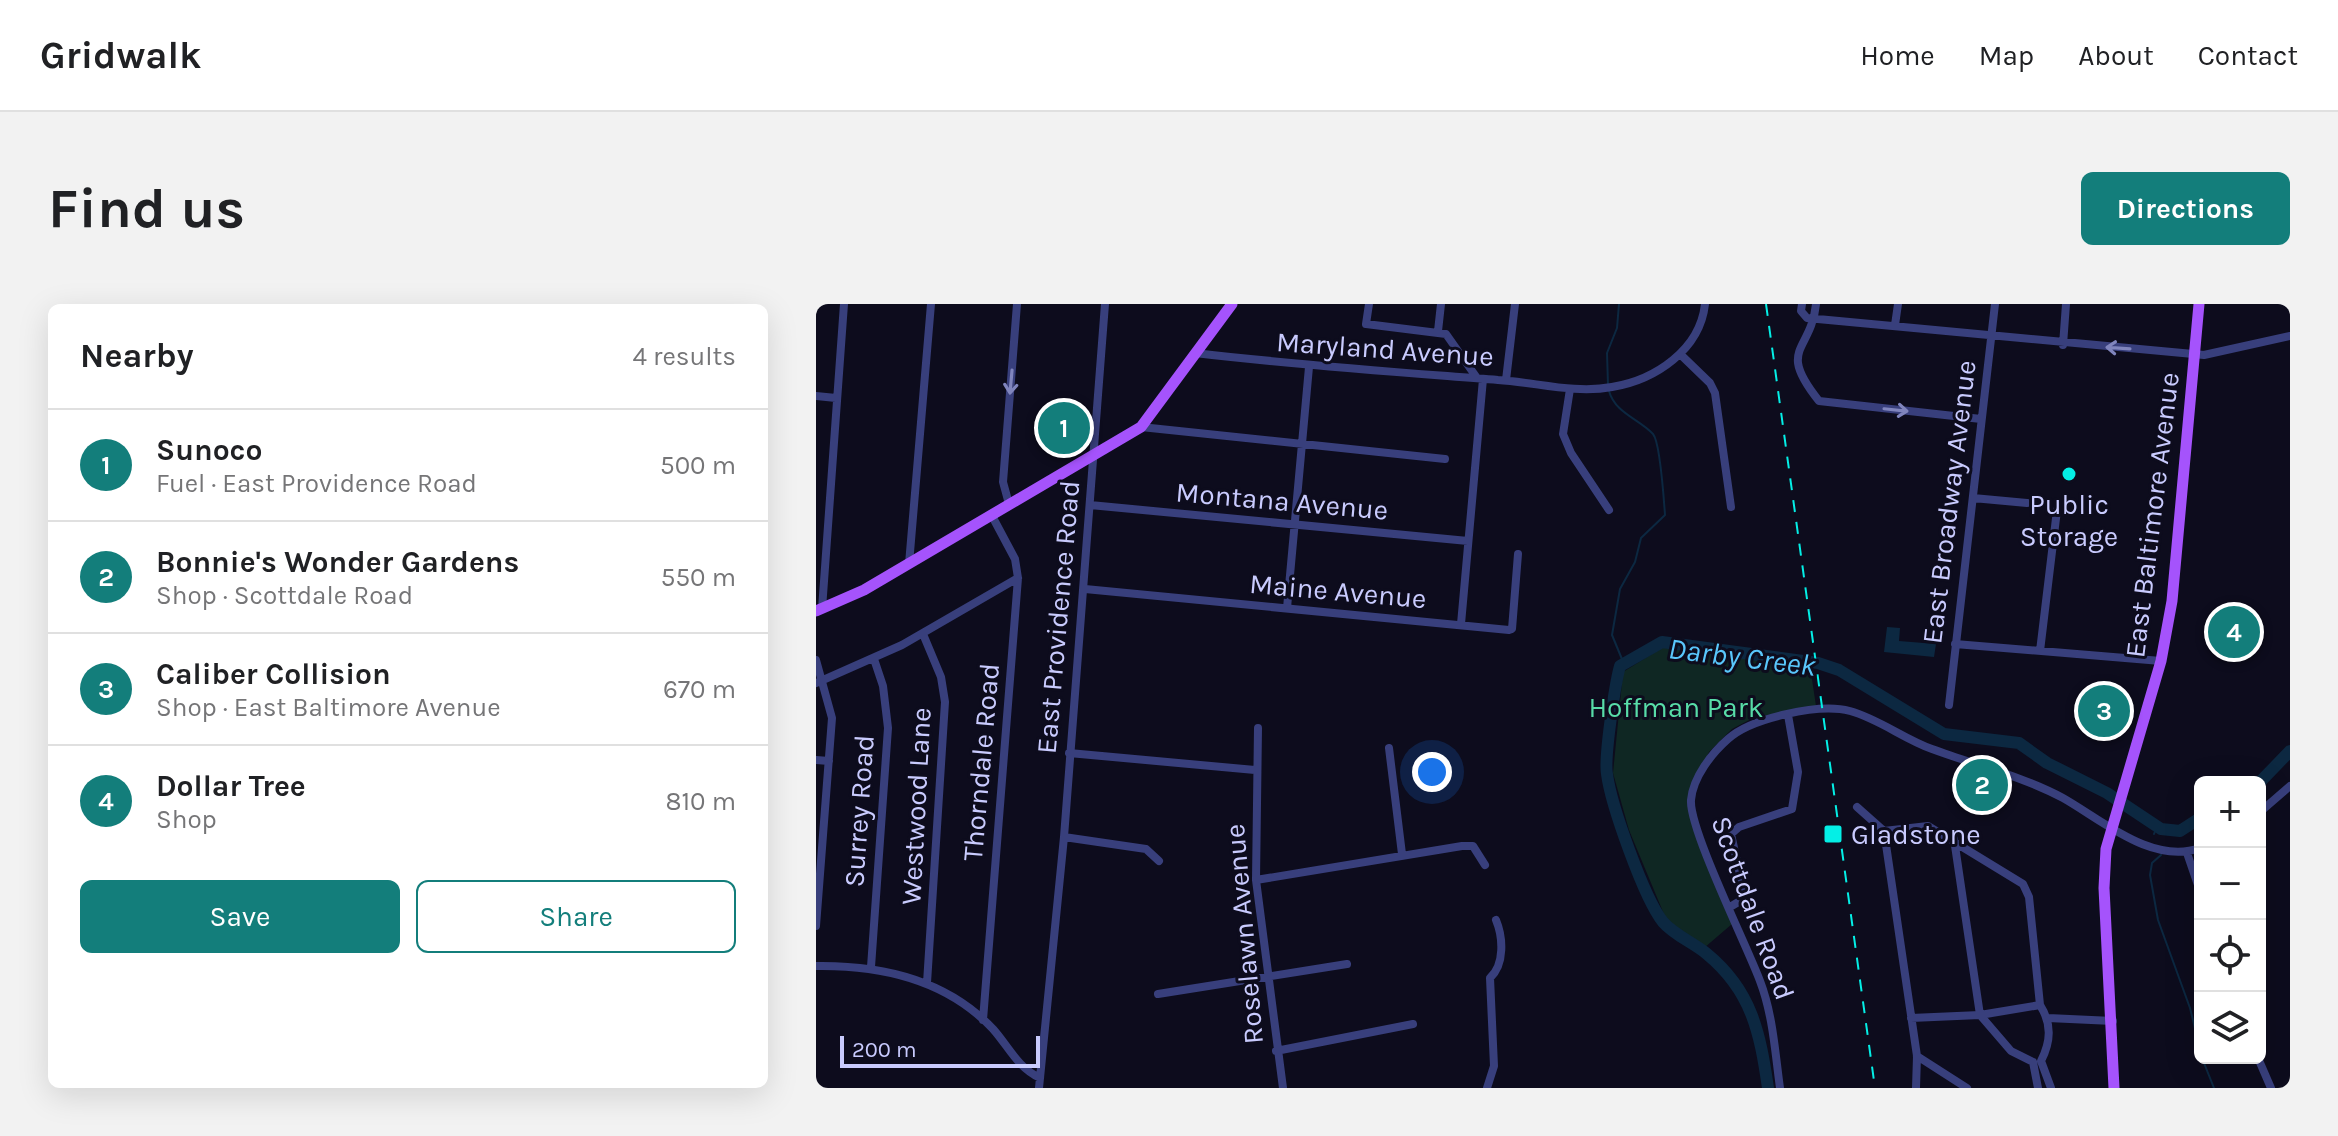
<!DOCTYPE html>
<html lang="en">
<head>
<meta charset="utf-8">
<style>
  body { margin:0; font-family:Karla,sans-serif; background:#f2f2f2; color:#202124 }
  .controls { position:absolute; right:24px; bottom:24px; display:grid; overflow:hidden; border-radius:12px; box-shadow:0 8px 32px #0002 }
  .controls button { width:72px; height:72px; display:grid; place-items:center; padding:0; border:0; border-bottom:2px solid #e0e0e0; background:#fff; color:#202124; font:40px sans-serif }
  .scale { position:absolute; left:24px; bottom:20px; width:200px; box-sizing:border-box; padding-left:8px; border:4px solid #c9cbfe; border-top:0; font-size:22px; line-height:28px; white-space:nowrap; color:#c9cbfe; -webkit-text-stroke:6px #0d0c1d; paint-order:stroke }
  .you { position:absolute; left:616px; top:468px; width:28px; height:28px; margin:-20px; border:6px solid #fff; border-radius:50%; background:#1a73e8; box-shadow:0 0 0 12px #1a73e833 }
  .badge { display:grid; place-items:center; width:52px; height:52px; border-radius:50%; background:#137e7b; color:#fff; font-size:26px; font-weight:700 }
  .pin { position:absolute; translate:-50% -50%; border:4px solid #fff; box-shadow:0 2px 8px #0006 }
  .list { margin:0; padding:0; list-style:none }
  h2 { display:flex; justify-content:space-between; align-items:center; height:104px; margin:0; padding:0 32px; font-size:34px }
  h2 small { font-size:26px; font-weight:400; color:#757577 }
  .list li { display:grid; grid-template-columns:52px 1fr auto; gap:24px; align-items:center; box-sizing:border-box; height:112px; padding:0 32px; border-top:2px solid #e0e0e0 }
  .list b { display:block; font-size:30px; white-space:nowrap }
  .list p { margin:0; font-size:26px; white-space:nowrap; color:#757577 }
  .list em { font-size:26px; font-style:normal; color:#757577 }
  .actions { display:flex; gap:16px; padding:24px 32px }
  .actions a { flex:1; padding:18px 0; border:2px solid #137e7b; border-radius:12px; text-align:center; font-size:28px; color:#137e7b }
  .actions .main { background:#137e7b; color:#fff }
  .icon { flex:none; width:44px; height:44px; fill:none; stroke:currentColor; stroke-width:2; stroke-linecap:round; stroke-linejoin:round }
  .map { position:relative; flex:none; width:1474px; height:784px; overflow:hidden; border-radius:12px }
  header { display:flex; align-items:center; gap:48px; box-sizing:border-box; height:112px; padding:0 40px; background:#fff; border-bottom:2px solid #e0e0e0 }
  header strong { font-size:38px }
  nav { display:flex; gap:44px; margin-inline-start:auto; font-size:28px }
  .intro { display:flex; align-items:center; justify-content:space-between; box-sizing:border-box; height:192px; padding:0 48px }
  h1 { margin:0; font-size:56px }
  .button { padding:20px 36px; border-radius:12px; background:#137e7b; color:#fff; font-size:28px; font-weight:700 }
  main { display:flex; gap:48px; padding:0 48px }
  aside { flex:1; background:#fff; border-radius:12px; box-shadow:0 8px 32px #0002 }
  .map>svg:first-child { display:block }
</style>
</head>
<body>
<header>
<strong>Gridwalk</strong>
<nav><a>Home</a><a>Map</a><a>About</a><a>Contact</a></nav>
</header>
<div class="intro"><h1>Find us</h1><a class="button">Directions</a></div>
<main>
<aside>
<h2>Nearby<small>4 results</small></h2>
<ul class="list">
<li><span class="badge">1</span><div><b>Sunoco</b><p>Fuel · East Providence Road</p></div><em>500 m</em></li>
<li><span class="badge">2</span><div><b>Bonnie's Wonder Gardens</b><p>Shop · Scottdale Road</p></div><em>550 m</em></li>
<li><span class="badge">3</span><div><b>Caliber Collision</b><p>Shop · East Baltimore Avenue</p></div><em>670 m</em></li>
<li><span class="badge">4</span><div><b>Dollar Tree</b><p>Shop</p></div><em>810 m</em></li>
</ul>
<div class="actions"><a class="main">Save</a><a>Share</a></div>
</aside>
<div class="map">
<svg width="1474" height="784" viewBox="0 0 1474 784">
  <rect width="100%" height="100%" fill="#0d0c1d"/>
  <!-- green -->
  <path fill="#0f2723" d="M849 342 994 362 1000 402 937 414 916 425 893 448 886 462 873 503 916 620 888 644 850 615 813 526 797 469 807 368Z"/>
  <!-- water -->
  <path fill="#0c2841" d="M1071 323 1084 324 1083 337 1120 340 1118 353 1068 348Z"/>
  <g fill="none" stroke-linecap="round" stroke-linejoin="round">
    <!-- stream -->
    <path stroke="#0c2841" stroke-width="2" d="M792 81 791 49 801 24 803 0
      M793 87C799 109 823 115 837 130 844 138 848 197 849 211L825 234 819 258 804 285 796 331 808 360
      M1338 530 1341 522
      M1345 551 1336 559 1334 571 1342 616 1374 704 1384 745
      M1386 754 1398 784"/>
    <!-- river -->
    <path stroke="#0c2841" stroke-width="12" d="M1444 478 1474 447
      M952 784C944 729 936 687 891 650 878 639 858 631 847 618 828 594 795 501 791 470 788 454 799 380 804 362L846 338 1002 359 1023 366 1128 430 1203 439 1231 459 1291 489 1345 525 1364 527 1384 514"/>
    <!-- minor -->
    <path stroke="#383f7c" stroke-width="8" d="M553 0 550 20 630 30 661 74
      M986 0 985 7 991 14 1388 51 1474 32
      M1000 0C995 49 960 43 1003 97L1165 115
      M1079 21 1082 0
      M622 27 625 0
      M1247 41 1250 0
      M379 49C480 61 581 68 682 76 719 78 758 90 796 83 839 76 884 46 889 0
      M864 50 894 79 899 89 915 203
      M690 76 699 0
      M754 85 747 130 755 149 793 206
      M0 92 20 94
      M325 123 629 155
      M1157 194 1211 199
      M193 200 187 178 201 0
      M274 201 652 237
      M93 260 115 0
      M269 285 693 326 696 325 702 250
      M471 304 493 63
      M6 305 28 0
      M645 320 667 75
      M107 330 125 373 129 398 111 679
      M1139 340 1345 357
      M1224 347 1241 206
      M0 356 16 414 0 622
      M0 379 86 341 202 274
      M1133 401 1179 0
      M442 424 440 576 467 784
      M573 444 586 550
      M253 449 439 466
      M0 456 13 457
      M1041 503 1068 527 1112 522 1207 580 1213 593 1224 701C1236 720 1235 737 1225 757L1235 784
      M1444 508 1474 482
      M1068 527 1101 752 1100 784
      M248 533 330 545 343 557
      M1138 535 1164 711 1195 747 1217 758
      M1371 549 1384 587
      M440 576 646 542H657L669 561
      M914 603 929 594 915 530 923 523 976 505 982 468 972 411
      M0 662C65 661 130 675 177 725 193 743 201 763 224 774
      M55 663 72 424 67 382 58 355
      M342 690 531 660
      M1095 714 1164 711 1224 701
      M1232 714 1297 717
      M167 716 202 274 199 255 175 210
      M460 747 597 720
      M1101 752 1151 784
      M1442 754 1455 784
      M1217 758 1222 784
      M223 784 248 533 289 0
      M671 784 678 762 674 674C689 660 687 633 680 616
      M964 784C959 748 957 711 944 677 931 642 873 525 875 496 877 473 896 449 912 435 935 414 1003 399 1034 407 1063 415 1088 435 1116 445 1159 461 1206 472 1247 494 1286 516 1336 561 1384 544"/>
    <!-- major -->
    <path stroke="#a553fc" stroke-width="11" d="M0 307 48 286 325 123 416 0
      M1298 784 1288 584 1290 545 1345 357 1356 297 1383 0"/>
    <!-- rail -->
    <path stroke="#04efe6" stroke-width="2" stroke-dasharray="12 10" stroke-linecap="butt" d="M950 0 1059 784"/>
  </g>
  <!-- one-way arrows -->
  <defs><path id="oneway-shaft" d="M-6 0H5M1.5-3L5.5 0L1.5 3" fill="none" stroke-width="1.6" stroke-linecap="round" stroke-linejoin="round" transform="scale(2)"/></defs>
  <g stroke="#8085bd">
    <use href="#oneway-shaft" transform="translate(1302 44) rotate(-176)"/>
    <use href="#oneway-shaft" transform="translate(195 78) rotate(95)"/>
    <use href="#oneway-shaft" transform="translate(1080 106) rotate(6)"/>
  </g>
  <!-- markers -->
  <g fill="#04efe6" stroke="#0d0c1d" stroke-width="3">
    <circle cx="1253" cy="170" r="8"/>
    <rect x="1007" y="520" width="20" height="20" rx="4"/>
  </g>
  <g text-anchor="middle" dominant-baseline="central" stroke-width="6" stroke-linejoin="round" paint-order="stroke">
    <!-- street labels -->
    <g font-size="28" fill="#c9cbfe" stroke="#0d0c1d">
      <text transform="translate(569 45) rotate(4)">Maryland Avenue</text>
      <text transform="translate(466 197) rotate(5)">Montana Avenue</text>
      <text transform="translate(1133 198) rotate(-83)">East Broadway Avenue</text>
      <text transform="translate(1336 211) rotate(-83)">East Baltimore Avenue</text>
      <text transform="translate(522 287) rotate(5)">Maine Avenue</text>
      <text transform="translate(242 313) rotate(-85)">East Providence Road</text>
      <text transform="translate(165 458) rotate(-85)">Thorndale Road</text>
      <text transform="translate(100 502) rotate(-87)">Westwood Lane</text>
      <text transform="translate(43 507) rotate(-86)">Surrey Road</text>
      <text transform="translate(937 604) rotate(70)">Scottdale Road</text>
      <text transform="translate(428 630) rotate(-95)">Roselawn Avenue</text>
    </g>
    <!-- poi labels -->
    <g font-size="28" fill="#c9cbfe" stroke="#0d0c1d">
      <text x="1253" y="200">Public<tspan x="1253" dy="32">Storage</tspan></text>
      <text x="1035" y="530" text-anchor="start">Gladstone</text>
    </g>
    <!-- park labels -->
    <g font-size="28" fill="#58dca8" stroke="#0d0c1d">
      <text x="860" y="403">Hoffman Park</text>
    </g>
    <!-- water labels -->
    <g font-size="30" font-style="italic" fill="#59c7fc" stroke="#0d0c1d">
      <text transform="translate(926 353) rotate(7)">Darby Creek</text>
    </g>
  </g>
</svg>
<div class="controls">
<button>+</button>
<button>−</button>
<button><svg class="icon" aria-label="locate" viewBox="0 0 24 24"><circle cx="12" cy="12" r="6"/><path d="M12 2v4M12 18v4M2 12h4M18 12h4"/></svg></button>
<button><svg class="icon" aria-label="layers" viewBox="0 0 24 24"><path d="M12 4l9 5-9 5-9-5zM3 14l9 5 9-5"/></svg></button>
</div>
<div class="scale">200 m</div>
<div class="you"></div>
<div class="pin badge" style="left:248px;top:124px">1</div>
<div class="pin badge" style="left:1166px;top:481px">2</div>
<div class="pin badge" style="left:1288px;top:407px">3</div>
<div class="pin badge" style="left:1418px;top:328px">4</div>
</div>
</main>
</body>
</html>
